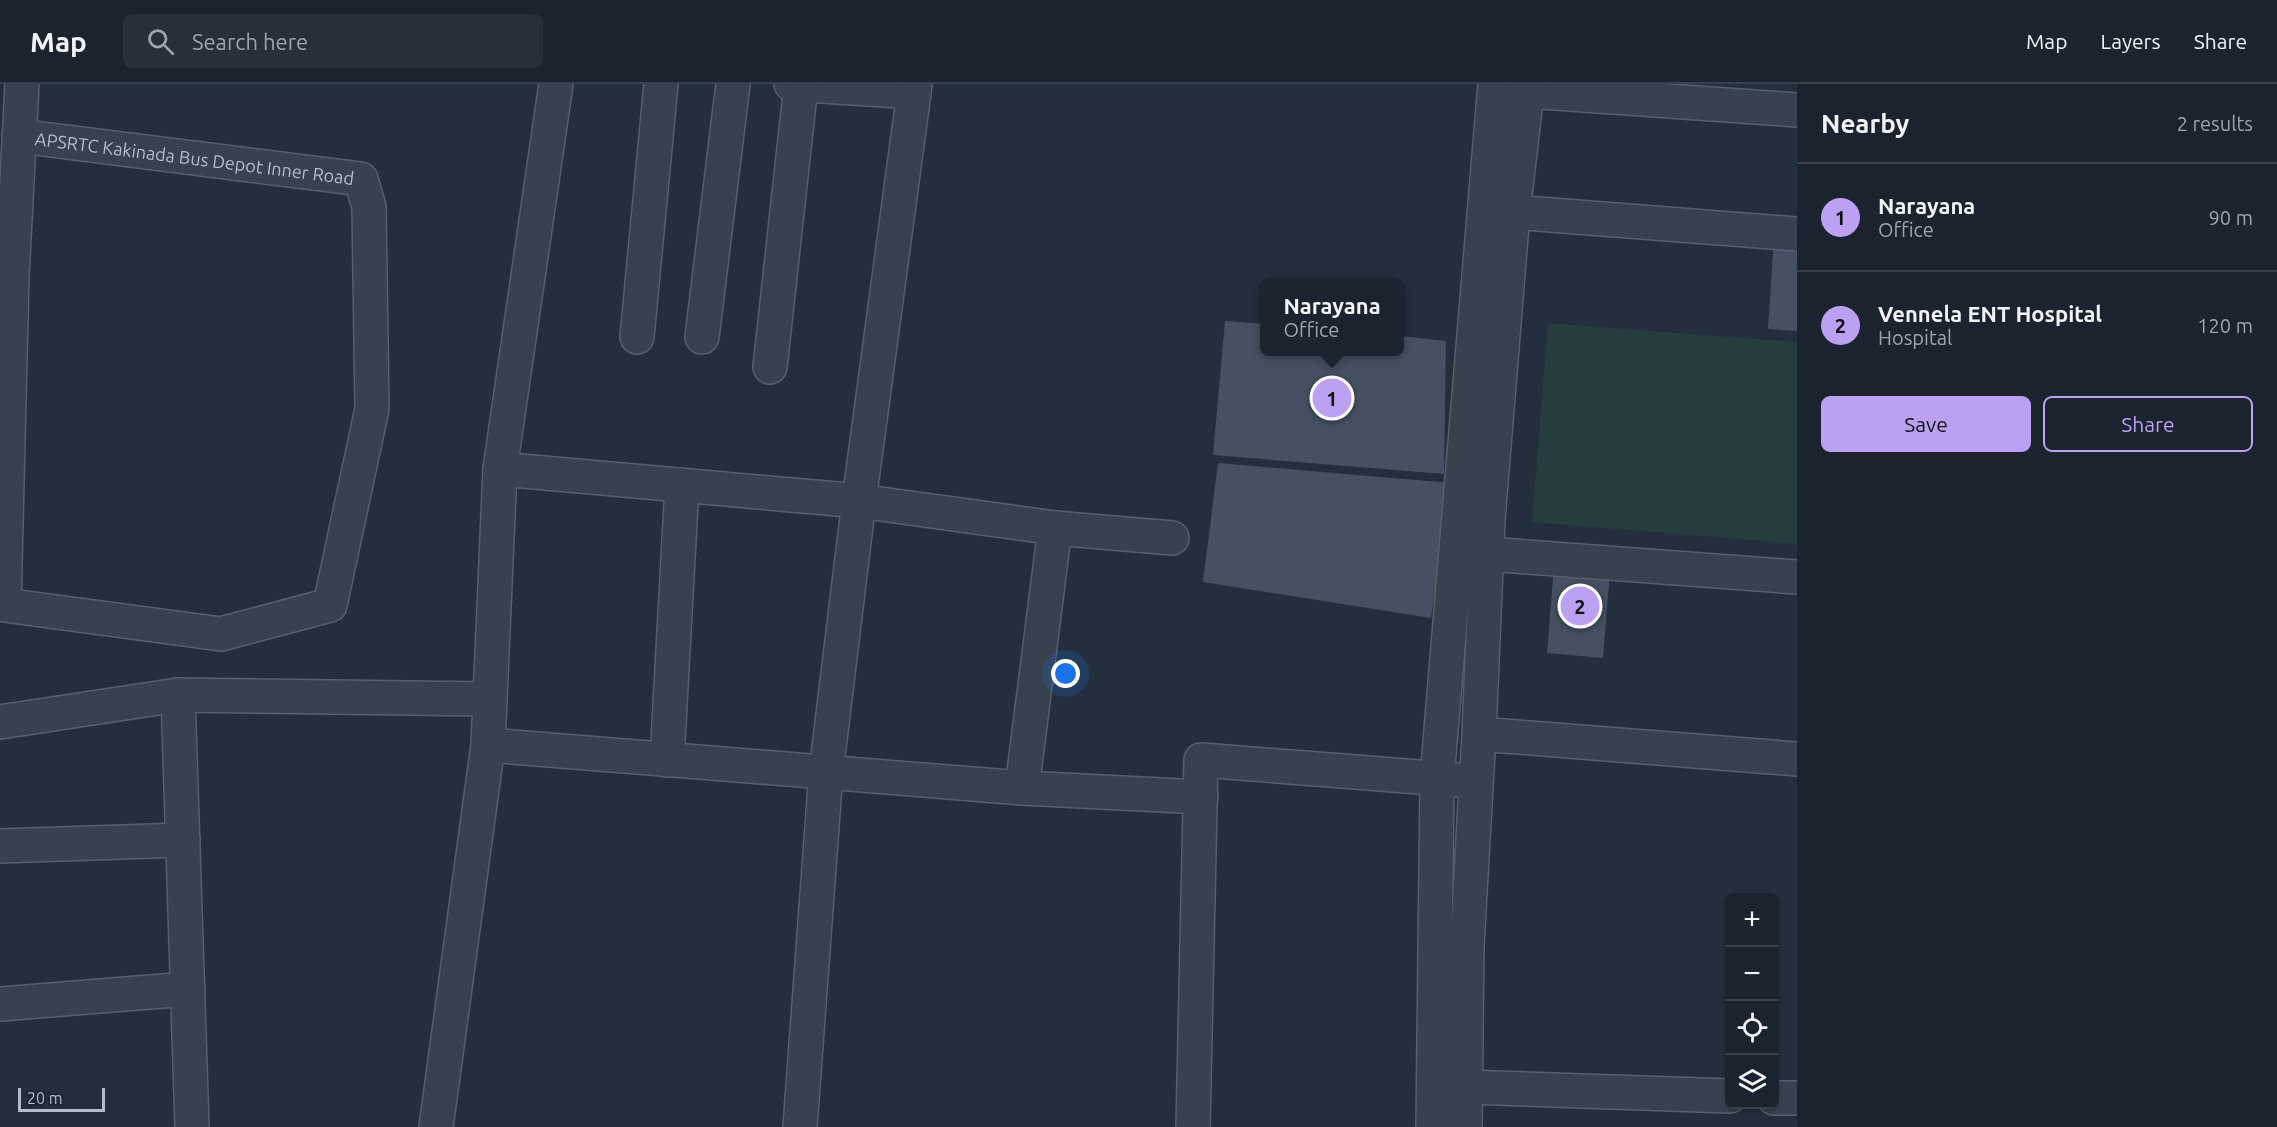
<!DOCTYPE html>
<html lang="en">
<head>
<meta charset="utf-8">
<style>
  body { margin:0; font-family:Ubuntu,sans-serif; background:#282f3a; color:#f1f3f6 }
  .controls { position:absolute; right:18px; bottom:18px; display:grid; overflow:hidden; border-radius:9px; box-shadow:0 2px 4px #0004 }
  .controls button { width:54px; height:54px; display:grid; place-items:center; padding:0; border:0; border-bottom:2px solid #39404a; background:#1b232e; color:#f1f3f6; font:30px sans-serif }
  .scale { position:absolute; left:18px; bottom:15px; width:87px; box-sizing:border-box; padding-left:6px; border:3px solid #b4bcc9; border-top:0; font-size:16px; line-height:21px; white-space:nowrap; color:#b4bcc9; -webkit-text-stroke:4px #1d2633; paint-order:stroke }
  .you { position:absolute; left:1066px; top:590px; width:21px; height:21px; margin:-15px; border:4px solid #fff; border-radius:50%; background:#1a73e8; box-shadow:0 0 0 9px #1a73e833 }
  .badge { display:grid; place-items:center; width:39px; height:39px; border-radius:50%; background:#bca0f2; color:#111; font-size:20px; font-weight:700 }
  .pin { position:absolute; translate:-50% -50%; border:3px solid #fff; box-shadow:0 2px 6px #0006 }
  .popup { position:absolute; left:1260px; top:194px; width:144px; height:78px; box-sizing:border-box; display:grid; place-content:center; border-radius:9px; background:#1b232e; filter:drop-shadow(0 2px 4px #0005); font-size:20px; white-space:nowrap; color:#a0a4aa }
  .popup b { font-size:22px; color:#f1f3f6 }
  .popup::after { content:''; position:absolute; left:50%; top:100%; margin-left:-12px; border:12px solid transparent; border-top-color:#1b232e }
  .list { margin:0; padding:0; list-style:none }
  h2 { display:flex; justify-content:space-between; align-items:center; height:78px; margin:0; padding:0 24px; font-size:26px }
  h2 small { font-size:20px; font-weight:400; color:#a0a4aa }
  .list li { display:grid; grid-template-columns:39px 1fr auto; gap:18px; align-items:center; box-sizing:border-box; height:108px; padding:0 24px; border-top:2px solid #39404a }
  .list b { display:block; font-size:22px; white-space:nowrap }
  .list p { margin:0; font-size:20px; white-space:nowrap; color:#a0a4aa }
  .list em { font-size:20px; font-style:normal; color:#a0a4aa }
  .actions { display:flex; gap:12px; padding:18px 24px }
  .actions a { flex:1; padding:14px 0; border:2px solid #bca0f2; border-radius:9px; text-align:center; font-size:21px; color:#bca0f2 }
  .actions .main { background:#bca0f2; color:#111 }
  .icon { flex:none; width:33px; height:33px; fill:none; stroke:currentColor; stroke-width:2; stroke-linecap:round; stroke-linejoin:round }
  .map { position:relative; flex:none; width:1797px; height:1043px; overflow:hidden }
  header { display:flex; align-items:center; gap:36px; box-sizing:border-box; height:84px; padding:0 30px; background:#1b232e; border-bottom:2px solid #39404a }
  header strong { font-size:28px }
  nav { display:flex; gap:33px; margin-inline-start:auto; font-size:21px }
  .search { width:420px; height:54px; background:#282f3a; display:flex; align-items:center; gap:15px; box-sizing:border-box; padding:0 21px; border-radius:9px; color:#a0a4aa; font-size:22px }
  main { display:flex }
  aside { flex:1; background:#1b232e }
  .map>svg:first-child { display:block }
</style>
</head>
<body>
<header>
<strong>Map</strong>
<div class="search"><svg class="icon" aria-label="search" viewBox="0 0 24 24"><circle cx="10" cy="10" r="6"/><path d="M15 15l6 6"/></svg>Search here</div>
<nav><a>Map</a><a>Layers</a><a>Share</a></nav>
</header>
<main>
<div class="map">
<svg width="1797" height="1043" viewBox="0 0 1797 1043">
  <rect width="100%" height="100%" fill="#242f3e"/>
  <!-- green -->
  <path fill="#263c3f" d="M1548 239 1797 258V460L1532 438Z"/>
  <!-- building -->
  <path fill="#455162" d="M1774 153 1797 155V247L1768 245Z
    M1225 237 1264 240V268H1400V252L1446 257 1444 390 1213 371Z
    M1218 379 1451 399 1431 534 1203 498Z
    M1554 482 1610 487 1603 574 1547 569Z"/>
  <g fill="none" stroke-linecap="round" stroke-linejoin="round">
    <defs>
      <g id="minor">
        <path d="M791 0 914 8 915 0"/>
        <path d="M1527 7 1797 26"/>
        <path id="s1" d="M19 52 361 95 369 123 372 325 330 521 221 550 4 521 12 193 22 0"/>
        <path d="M1513 128 1797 150"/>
        <path d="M637 253 661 0"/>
        <path d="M702 253 733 0"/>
        <path d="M770 283 801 1"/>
        <path d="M500 385 859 417 1055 444 1172 454"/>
        <path d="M1487 470 1797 493"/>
        <path d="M0 638 178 611"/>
        <path d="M1479 650 1797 675"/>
        <path d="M488 661 1022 704 1201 713"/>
        <path d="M667 676 682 401"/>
        <path d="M1022 704 1055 444"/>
        <path d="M0 762 183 756"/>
        <path d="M0 920 188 905"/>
        <path d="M1466 1003 1730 1012"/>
        <path d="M1774 1014H1797"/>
        <path d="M192 1043 178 611 489 615"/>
        <path d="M436 1043 488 661 500 385 556 0"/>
        <path d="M800 1043 826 688 859 417 914 8"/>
        <path d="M1193 1043 1201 676 1458 696"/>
        <path d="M1433 1043 1437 694 1495 0"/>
        <path d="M1465 1043 1467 862 1479 650 1488 436 1513 128 1528 0"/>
      </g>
    </defs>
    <!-- minor casing -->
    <use href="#minor" stroke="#565f6c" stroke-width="36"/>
    <!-- minor -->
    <use href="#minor" stroke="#38414e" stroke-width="33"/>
  </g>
  <g text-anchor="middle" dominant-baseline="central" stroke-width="6" stroke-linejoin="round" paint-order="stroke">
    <!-- street labels -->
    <g font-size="18" fill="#b4bcc9" stroke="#1d2633">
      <text stroke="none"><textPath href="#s1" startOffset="177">APSRTC Kakinada Bus Depot Inner Road</textPath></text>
    </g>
  </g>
</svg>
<div class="controls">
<button>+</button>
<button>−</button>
<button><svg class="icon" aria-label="locate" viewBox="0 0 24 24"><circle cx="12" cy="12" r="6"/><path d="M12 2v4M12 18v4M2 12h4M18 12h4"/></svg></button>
<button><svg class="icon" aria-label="layers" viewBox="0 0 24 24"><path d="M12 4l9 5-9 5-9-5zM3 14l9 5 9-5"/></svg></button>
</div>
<div class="scale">20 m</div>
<div class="you"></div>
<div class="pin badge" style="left:1332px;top:314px">1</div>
<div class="popup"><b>Narayana</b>Office</div>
<div class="pin badge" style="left:1580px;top:522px">2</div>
</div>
<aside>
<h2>Nearby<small>2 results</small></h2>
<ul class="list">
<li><span class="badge">1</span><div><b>Narayana</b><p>Office</p></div><em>90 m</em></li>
<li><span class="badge">2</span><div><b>Vennela ENT Hospital</b><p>Hospital</p></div><em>120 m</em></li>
</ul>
<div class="actions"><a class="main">Save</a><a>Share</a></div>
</aside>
</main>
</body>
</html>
